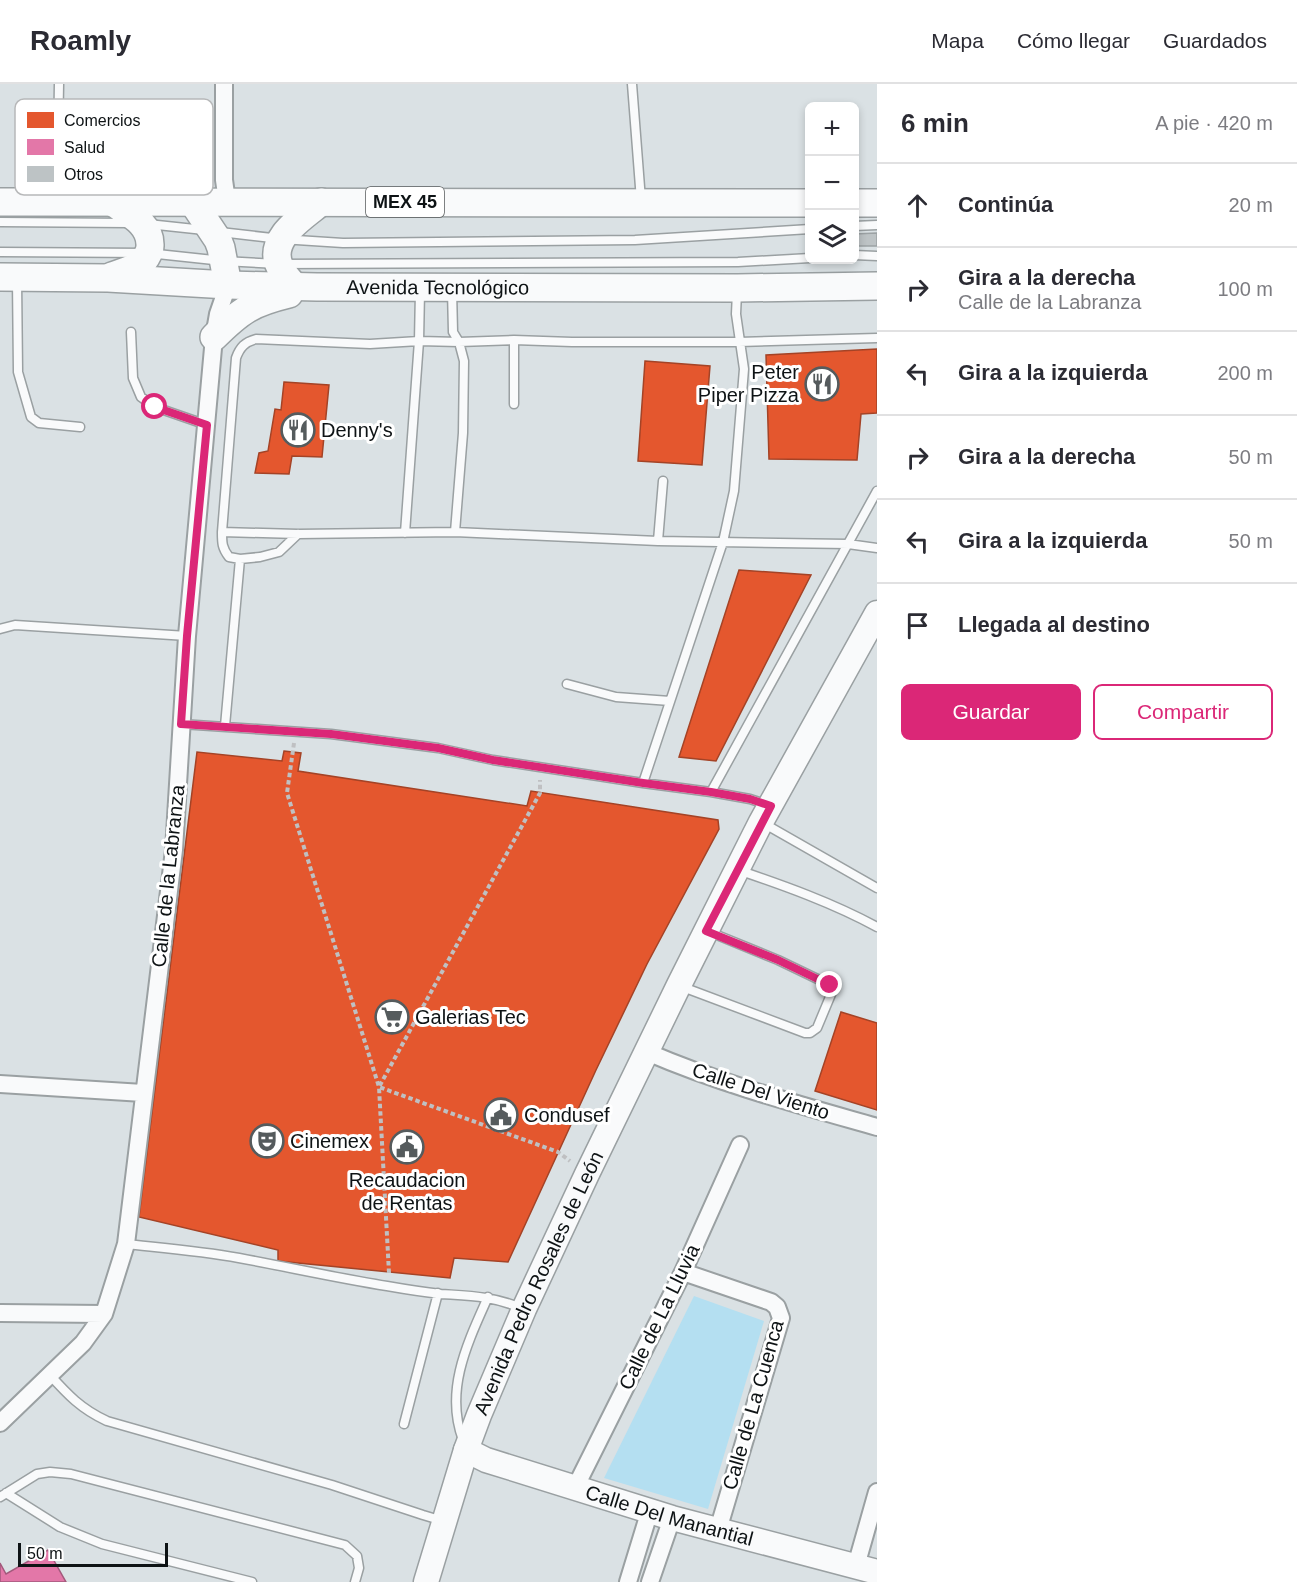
<!DOCTYPE html>
<html lang="es">
<head>
<meta charset="utf-8">
<style>
  body { margin:0; font-family:Helvetica,sans-serif; background:#f2f2f3; color:#2b2b33 }
  .controls { position:absolute; right:18px; top:18px; display:grid; overflow:hidden; border-radius:9px; box-shadow:0 3px 9px #0003 }
  .controls button { width:54px; height:54px; display:grid; place-items:center; padding:0; border:0; border-bottom:2px solid #e1e1e2; background:#fff; color:#2b2b33; font:30px sans-serif }
  .scale { position:absolute; left:18px; bottom:15px; width:150px; box-sizing:border-box; padding-left:6px; border:3px solid #0e1315; border-top:0; font-size:16px; line-height:21px; white-space:nowrap; color:#0e1315; -webkit-text-stroke:4px #fff; paint-order:stroke }
  .stop { position:absolute; width:18px; height:18px; margin:-14px; border:4px solid #db2777; border-radius:50%; background:#fff }
  .stop.end { background:#db2777; border-color:#fff; box-shadow:0 2px 6px #0008 }
  .list { margin:0; padding:0; list-style:none }
  h2 { display:flex; justify-content:space-between; align-items:center; height:78px; margin:0; padding:0 24px; font-size:26px }
  h2 small { font-size:20px; font-weight:400; color:#7c7c81 }
  .list li { display:grid; grid-template-columns:39px 1fr auto; gap:18px; align-items:center; box-sizing:border-box; height:84px; padding:0 24px; border-top:2px solid #e1e1e2 }
  .list b { display:block; font-size:22px; white-space:nowrap }
  .list p { margin:0; font-size:20px; white-space:nowrap; color:#7c7c81 }
  .list em { font-size:20px; font-style:normal; color:#7c7c81 }
  .actions { display:flex; gap:12px; padding:18px 24px }
  .actions a { flex:1; padding:14px 0; border:2px solid #db2777; border-radius:9px; text-align:center; font-size:21px; color:#db2777 }
  .actions .main { background:#db2777; color:#fff }
  .icon { flex:none; width:33px; height:33px; fill:none; stroke:currentColor; stroke-width:2; stroke-linecap:round; stroke-linejoin:round }
  .map { position:relative; flex:none; width:877px; height:1498px; overflow:hidden }
  header { display:flex; align-items:center; gap:36px; box-sizing:border-box; height:84px; padding:0 30px; background:#fff; border-bottom:2px solid #e1e1e2 }
  header strong { font-size:28px }
  nav { display:flex; gap:33px; margin-inline-start:auto; font-size:21px }
  main { display:flex }
  aside { flex:1; background:#fff }
  .map>svg:first-child { display:block }
</style>
</head>
<body>
<header>
<strong>Roamly</strong>
<nav><a>Mapa</a><a>Cómo llegar</a><a>Guardados</a></nav>
</header>
<main>
<div class="map">
<svg width="877" height="1498" viewBox="0 0 877 1498">
  <rect width="100%" height="100%" fill="#dae1e4"/>
  <!-- green -->
  <path fill="#b4dff1" d="M694 1212 764 1237 708 1425 604 1394Z"/>
  <!-- shops -->
  <path fill="#e4572e" stroke="#a44326" stroke-width="1.5" d="M877 265V329L861 330 857 376 769 375 766 271Z
    M645 277 710 282 702 381 638 377Z
    M284 298 329 301 322 373 292 372 289 390 255 389 259 369 268 367 275 325 281 326Z
    M739 486 811 491 716 677 679 673Z
    M284 667 301 669 298 687 527 722 531 707 718 736 719 745 647 880 596 986 508 1178 454 1174 450 1194 278 1177V1166L139 1133 197 668 282 677Z
    M841 928 877 939V1026L815 1007Z"/>
  <!-- health -->
  <path fill="#e377a8" stroke="#a3597c" stroke-width="1.5" d="M48 1466 66 1498H0V1479L6 1490Z"/>
  <!-- building -->
  <path fill="#bdc3c5" stroke="#9ca2a4" stroke-width="1.5" d="M877 149V162H854V150Z"/>
  <g fill="none" stroke-linecap="round" stroke-linejoin="round">
    <defs>
      <path id="lane" d="M632 0 641 116
        M57 114 59 0
        M0 138 129 139
        M148 140 204 146
        M854 142 877 141
        M220 148 281 155 343 159 635 156 810 145
        M0 168 148 169 223 177 278 180 738 178 810 174
        M854 171 877 172
        M17 196 18 288 31 333 39 339 80 343
        M452 206 453 248 459 258 464 277 463 349 455 448
        M131 248 133 294 141 313 155 323 207 341
        M514 256V320
        M222 448 298 450 455 448 658 457 848 460 877 464
        M405 449 419 257 420 207
        M658 457 663 397
        M240 475 260 473 279 468 298 450
        M0 545 15 541 187 552
        M567 600 616 613 670 617
        M181 640 331 650 438 664 493 676 643 699 711 708 750 715 768 721
        M225 642 240 475 229 473C222 464 222 459 222 448L236 274C240 263 245 258 256 255L370 260 419 257 459 258 514 256 572 258H739L877 254
        M643 699 723 458 734 407 744 285 736 230 737 208
        M711 708 877 407
        M763 739 877 804
        M738 786C785 802 833 819 877 843
        M680 902 805 949H810L817 944 832 908 830 901 778 876 707 847
        M126 1160C163 1164 201 1167 239 1174 288 1183 337 1194 387 1202 404 1205 423 1208 441 1210 471 1212 492 1212 521 1224
        M49 1290C68 1311 81 1325 107 1337L332 1401 423 1431 443 1437
        M404 1340 438 1209
        M463 1356C444 1306 468 1258 488 1213
        M6 1409 60 1443 102 1460 252 1498
        M0 1413 37 1390 50 1388 71 1390 345 1461 357 1472 359 1484 355 1498"/>
      <path id="street" d="M224 0V96L227 117
        M647 968C721 1000 800 1021 877 1043
        M0 1000 143 1009
        M683 1188 771 1218 777 1223 781 1234 718 1446
        M0 1229 104 1230
        M0 1339 83 1259 104 1230 126 1160 174 766 187 552 214 253 218 230 228 201
        M575 1404 683 1188 740 1061
        M856 1482 877 1408
        M628 1498 650 1426
        M650 1498 672 1434"/>
      <g id="secondary">
        <path id="s1" d="M466 1366 486 1376 672 1434 877 1488"/>
        <path id="s2" d="M426 1498 466 1366 479 1331 524 1225 587 1090 679 901 761 738 877 529"/>
      </g>
      <g id="primary">
        <path d="M192 117 218 156 221 164 228 201"/>
        <path d="M0 118 810 119"/>
        <path d="M854 119H877"/>
        <path d="M112 192C120 189 131 186 138 182 144 178 150 169 150 162 151 139 128 129 112 118"/>
        <path id="s3" d="M0 193 108 194 228 201 317 203 737 204 877 202"/>
        <path d="M294 202C289 196 283 190 280 183 266 155 303 133 321 118"/>
        <path d="M214 253C241 226 252 219 289 210"/>
      </g>
    </defs>
    <!-- lane casing -->
    <use href="#lane" stroke="#9aa0a2" stroke-width="11"/>
    <!-- street casing -->
    <use href="#street" stroke="#9aa0a2" stroke-width="20"/>
    <!-- secondary casing -->
    <use href="#secondary" stroke="#9aa0a2" stroke-width="27"/>
    <!-- primary casing -->
    <use href="#primary" stroke="#9aa0a2" stroke-width="30"/>
    <!-- path -->
    <path stroke="#bfc0c2" stroke-width="4" stroke-dasharray="4.5 3" stroke-linecap="butt" d="M294 659 287 709 379 1003 540 709V696
      M389 1189 379 1003 558 1068 570 1077"/>
    <!-- lane -->
    <use href="#lane" stroke="#f9fafb" stroke-width="8"/>
    <!-- street -->
    <use href="#street" stroke="#f9fafb" stroke-width="16"/>
    <!-- secondary -->
    <use href="#secondary" stroke="#f9fafb" stroke-width="24"/>
    <!-- primary -->
    <use href="#primary" stroke="#f9fafb" stroke-width="27"/>
  </g>
  <g fill="none" stroke-linecap="round" stroke-linejoin="round">
    <!-- route -->
    <path stroke="#db2777" stroke-width="8" d="M155 323 207 341 187 552 181 640 331 650 438 664 493 676 643 699 711 708 750 715 771 722 706 847 778 876 830 901"/>
  </g>
  <!-- icons -->
  <defs>
    <symbol id="restaurant-ring" viewBox="-11 -11 22 22"><circle r="9.5" fill="#fff" stroke="#555b5d" stroke-width="1.5"/><path d="M-5-6h1v4h1v-4h1v4h1v-4h1v5L-1.5 .5V6h-2V.5L-5-1ZM5-6V6H3V1.5H1.5Q1.5-4 5-6Z" fill="#555b5d"/></symbol>
    <symbol id="supermarket-ring" viewBox="-11 -11 22 22"><circle r="9.5" fill="#fff" stroke="#555b5d" stroke-width="1.5"/><path d="M-6-5.5h2.5l.6 2H6L4.5 2H-2.5L-4.4-4H-6ZM-1.5 3.2a1.3 1.3 0 1 0 .1 0ZM3 3.2a1.3 1.3 0 1 0 .1 0Z" fill="#555b5d"/></symbol>
    <symbol id="civic-ring" viewBox="-11 -11 22 22"><circle r="9.5" fill="#fff" stroke="#555b5d" stroke-width="1.5"/><path d="M-.6-6.5H3V-4.5H.6V-3L4-1V1h2V6H-6V1h2V-1L-.6-3ZM-1.2 2.5V6h2.4V2.5Z" fill="#555b5d"/></symbol>
    <symbol id="theatre-ring" viewBox="-11 -11 22 22"><circle r="9.5" fill="#fff" stroke="#555b5d" stroke-width="1.5"/><path d="M-5-5.5Q0-4 5-5.5V0Q5 5 0 6Q-5 5-5 0ZM-3.3-2.5H-1v1.5H-3.3ZM1-2.5H3.3v1.5H1ZM-2.8 1Q0 5.5 2.8 1Z" fill="#555b5d"/></symbol>
  </defs>
  <g fill-rule="evenodd">
    <use href="#restaurant-ring" x="803" y="281" width="38" height="38"/>
    <use href="#restaurant-ring" x="279" y="327" width="38" height="38"/>
    <use href="#supermarket-ring" x="373" y="914" width="38" height="38"/>
    <use href="#civic-ring" x="482" y="1012" width="38" height="38"/>
    <use href="#theatre-ring" x="248" y="1038" width="38" height="38"/>
    <use href="#civic-ring" x="388" y="1044" width="38" height="38"/>
  </g>
  <g text-anchor="middle" dominant-baseline="central" stroke-width="6" stroke-linejoin="round" paint-order="stroke">
    <!-- shield labels -->
    <rect fill="#fff" stroke="#565a5b" stroke-width="1.5" x="366" y="103" width="78" height="30" rx="4.5"/>
    <g font-size="18" font-weight="bold" fill="#0e1315">
      <text x="405" y="118">MEX 45</text>
    </g>
    <!-- street labels -->
    <g font-size="20" fill="#0e1315" stroke="#fff">
      <text stroke="none"><textPath href="#s3" startOffset="438">Avenida Tecnológico</textPath></text>
      <text transform="translate(168 792) rotate(-84)">Calle de la Labranza</text>
      <text transform="translate(761 1007) rotate(18)">Calle Del Viento</text>
      <text stroke="none"><textPath href="#s2" startOffset="320">Avenida Pedro Rosales de León</textPath></text>
      <text transform="translate(659 1233) rotate(-64)">Calle de La Lluvia</text>
      <text transform="translate(753 1321) rotate(-74)">Calle de La Cuenca</text>
      <text stroke="none"><textPath href="#s1" startOffset="214">Calle Del Manantial</textPath></text>
    </g>
    <!-- poi labels -->
    <g font-size="20" fill="#0e1315" stroke="#fff" text-anchor="start">
      <text x="799" y="288" text-anchor="end">Peter<tspan x="799" dy="23">Piper Pizza</tspan></text>
      <text x="321" y="346">Denny's</text>
      <text x="415" y="933">Galerias Tec</text>
      <text x="524" y="1031">Condusef</text>
      <text x="290" y="1057">Cinemex</text>
      <text x="407" y="1096" text-anchor="middle">Recaudacion<tspan x="407" dy="23">de Rentas</tspan></text>
    </g>
  </g>
  <!-- legend -->
  <rect x="15" y="15" width="198" height="96" rx="9" fill="#fff" stroke="#b7b8b9" stroke-width="1.5"/>
  <rect x="27" y="28" width="27" height="16" fill="#e4572e"/>
  <rect x="27" y="55" width="27" height="16" fill="#e377a8"/>
  <rect x="27" y="82" width="27" height="16" fill="#bdc3c5"/>
  <g font-size="16" fill="#0e1315">
    <text x="64" y="42">Comercios</text>
    <text x="64" y="69">Salud</text>
    <text x="64" y="96">Otros</text>
  </g>
</svg>
<div class="controls">
<button>+</button>
<button>−</button>
<button><svg class="icon" aria-label="layers" viewBox="0 0 24 24"><path d="M12 4l9 5-9 5-9-5zM3 14l9 5 9-5"/></svg></button>
</div>
<div class="scale">50 m</div>
<div class="stop" style="left:155px;top:323px"></div>
<div class="stop end" style="left:830px;top:901px"></div>
</div>
<aside>
<h2>6 min<small>A pie · 420 m</small></h2>
<ul class="list">
<li><svg class="icon" aria-label="ahead" viewBox="0 0 24 24"><path d="M12 20V5M6 11l6-6 6 6"/></svg><div><b>Continúa</b></div><em>20 m</em></li>
<li><svg class="icon" aria-label="right" viewBox="0 0 24 24"><path d="M7 20v-9h11M14 6l5 5-5 5"/></svg><div><b>Gira a la derecha</b><p>Calle de la Labranza</p></div><em>100 m</em></li>
<li><svg class="icon" aria-label="left" viewBox="0 0 24 24"><path d="M17 20v-9H6M10 6l-5 5 5 5"/></svg><div><b>Gira a la izquierda</b></div><em>200 m</em></li>
<li><svg class="icon" aria-label="right" viewBox="0 0 24 24"><path d="M7 20v-9h11M14 6l5 5-5 5"/></svg><div><b>Gira a la derecha</b></div><em>50 m</em></li>
<li><svg class="icon" aria-label="left" viewBox="0 0 24 24"><path d="M17 20v-9H6M10 6l-5 5 5 5"/></svg><div><b>Gira a la izquierda</b></div><em>50 m</em></li>
<li><svg class="icon" aria-label="arrive" viewBox="0 0 24 24"><path d="M6 21V4h12l-3 4 3 4H6"/></svg><div><b>Llegada al destino</b></div></li>
</ul>
<div class="actions"><a class="main">Guardar</a><a>Compartir</a></div>
</aside>
</main>
</body>
</html>
